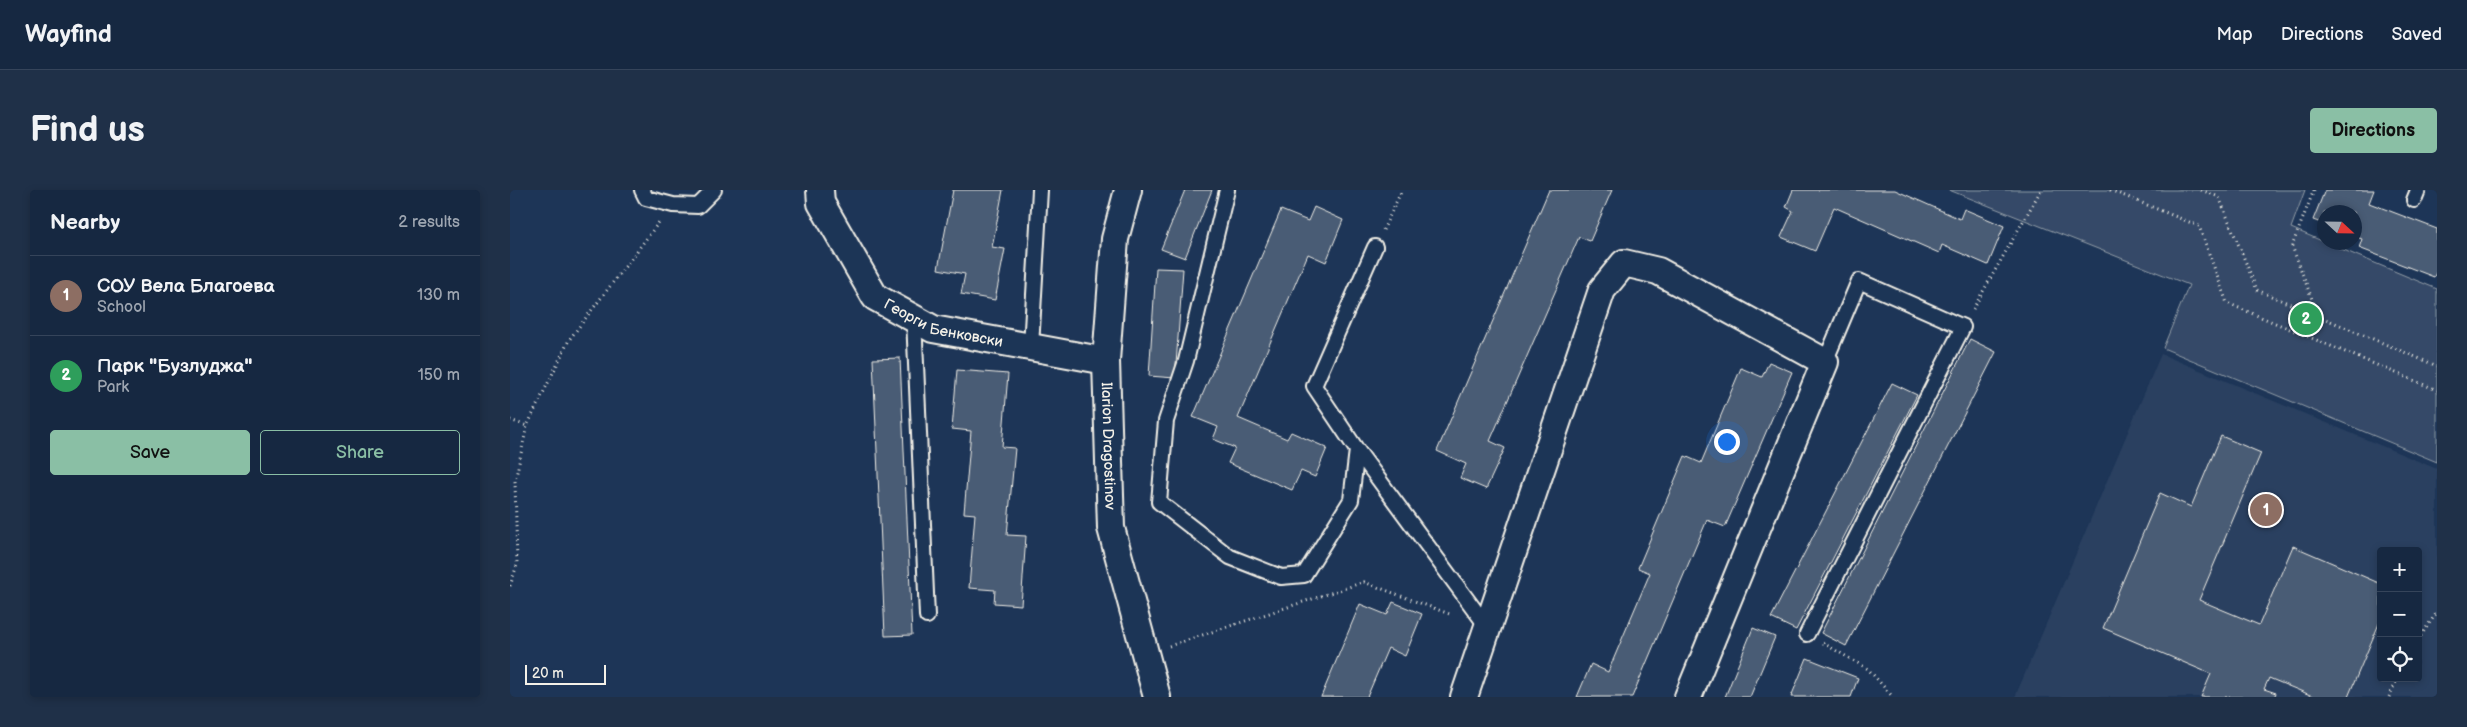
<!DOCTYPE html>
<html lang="en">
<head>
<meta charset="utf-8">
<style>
  body { margin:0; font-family:"Balsamiq Sans",sans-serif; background:#1f3048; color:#f1f3f6 }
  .controls { position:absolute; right:15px; bottom:15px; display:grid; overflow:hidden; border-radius:5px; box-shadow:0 2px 8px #0003 }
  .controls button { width:45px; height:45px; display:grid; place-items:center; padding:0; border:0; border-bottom:1px solid #35445a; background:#162841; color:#f1f3f6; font:25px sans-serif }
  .compass { position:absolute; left:1807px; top:15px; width:45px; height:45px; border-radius:50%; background:#162841; box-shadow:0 2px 8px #0003; rotate:112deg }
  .scale { position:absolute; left:15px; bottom:12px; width:81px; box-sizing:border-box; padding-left:5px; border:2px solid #f4f1e8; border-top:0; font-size:14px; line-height:18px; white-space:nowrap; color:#f4f1e8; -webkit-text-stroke:4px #1d3557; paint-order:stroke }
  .you { position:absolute; left:1216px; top:251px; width:18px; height:18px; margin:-12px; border:4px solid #fff; border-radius:50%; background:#1a73e8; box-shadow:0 0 0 8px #1a73e833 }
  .badge { display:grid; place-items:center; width:32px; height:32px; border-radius:50%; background:#8abfa5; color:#fff; font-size:16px; font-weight:700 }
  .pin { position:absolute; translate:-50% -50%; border:2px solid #fff; box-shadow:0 1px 5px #0006 }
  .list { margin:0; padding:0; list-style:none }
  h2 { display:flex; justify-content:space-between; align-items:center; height:65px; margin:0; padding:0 20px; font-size:21px }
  h2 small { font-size:16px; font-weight:400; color:#9ea6b1 }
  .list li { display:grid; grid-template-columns:32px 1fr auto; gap:15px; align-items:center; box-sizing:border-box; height:80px; padding:0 20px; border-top:1px solid #35445a }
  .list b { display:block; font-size:19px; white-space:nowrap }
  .list p { margin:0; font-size:16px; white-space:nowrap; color:#9ea6b1 }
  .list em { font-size:16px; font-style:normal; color:#9ea6b1 }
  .actions { display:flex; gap:10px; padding:15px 20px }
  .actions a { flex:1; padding:11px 0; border:1px solid #8abfa5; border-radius:5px; text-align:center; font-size:18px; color:#8abfa5 }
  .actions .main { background:#8abfa5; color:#111 }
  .icon { flex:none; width:28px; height:28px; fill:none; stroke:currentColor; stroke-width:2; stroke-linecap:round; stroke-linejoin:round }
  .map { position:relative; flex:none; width:1927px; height:507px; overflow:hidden; border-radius:5px }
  header { display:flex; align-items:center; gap:30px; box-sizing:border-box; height:70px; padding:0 25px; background:#162841; border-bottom:1px solid #35445a }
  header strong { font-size:24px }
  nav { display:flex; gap:28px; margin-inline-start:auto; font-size:18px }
  .intro { display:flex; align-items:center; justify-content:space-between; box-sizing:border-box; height:120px; padding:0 30px }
  h1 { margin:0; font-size:35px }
  .button { padding:12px 22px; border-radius:5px; background:#8abfa5; color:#111; font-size:18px; font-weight:700 }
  main { display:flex; gap:30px; padding:0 30px }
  aside { flex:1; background:#162841; border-radius:5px; box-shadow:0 2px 8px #0003 }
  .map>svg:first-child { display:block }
</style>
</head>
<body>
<header>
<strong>Wayfind</strong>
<nav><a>Map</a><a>Directions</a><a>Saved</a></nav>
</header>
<div class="intro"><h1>Find us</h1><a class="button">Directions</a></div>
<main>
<aside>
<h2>Nearby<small>2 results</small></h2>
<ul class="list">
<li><span class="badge" style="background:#8d6e63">1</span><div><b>СОУ Вела Благоева</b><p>School</p></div><em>130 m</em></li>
<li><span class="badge" style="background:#2e9e5b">2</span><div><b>Парк &quot;Бузлуджа&quot;</b><p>Park</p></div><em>150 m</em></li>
</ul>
<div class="actions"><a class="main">Save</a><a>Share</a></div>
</aside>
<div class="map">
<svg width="1927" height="507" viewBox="0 0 1927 507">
  <rect width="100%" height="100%" fill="#1d3557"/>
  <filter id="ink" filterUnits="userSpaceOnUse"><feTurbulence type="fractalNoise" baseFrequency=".02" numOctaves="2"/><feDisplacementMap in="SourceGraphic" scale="10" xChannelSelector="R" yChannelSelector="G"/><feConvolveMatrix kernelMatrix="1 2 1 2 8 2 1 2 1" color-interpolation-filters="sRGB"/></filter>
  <g filter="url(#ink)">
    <!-- built -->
    <path fill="#2a4060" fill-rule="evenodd" d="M1651 164 1927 279V507H1505ZM1871 361H1908V488H1871Z"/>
    <!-- green -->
    <path fill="#354a67" stroke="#949ea8" d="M1439 0H1795L1781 38 1927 99V272L1653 158 1679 95Z"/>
    <!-- building -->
    <path fill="#485b74" stroke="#f4f1e8" d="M443 0H493L482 57 495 59 485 110 451 104 455 84 428 79Z
      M675 0H702L675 68 651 59Z
      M1039 0H1102L1080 51 1069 47 980 251 995 258 976 299 950 288 956 274 927 261Z
      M1283 0H1385L1450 29 1454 19 1494 36 1478 75 1432 55 1429 63 1324 17 1305 61 1271 47 1283 21 1276 17Z
      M1815 0H1864L1859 13 1927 39V81L1924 87 1849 58 1852 49 1844 46V22H1814V34L1803 30Z
      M804 17 833 30 816 72 798 64 728 228 777 249 781 242 817 258 805 287 791 281 782 300 718 273 725 258 703 249 708 237 683 227 771 20 798 31Z
      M646 78 673 79 665 188 639 186Z
      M1460 149 1486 162 1336 456 1311 443Z
      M390 168 402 445 375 446 363 169Z
      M1259 172 1282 182 1215 337 1197 330 1122 507H1067L1081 474 1098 482 1140 383 1128 378 1175 266 1191 273 1231 178 1252 187Z
      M447 180 498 184 492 257 505 258 497 345 516 346 511 415 484 413 485 400 459 398 465 324 454 323 461 241 442 239Z
      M1382 193 1407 205 1286 440 1261 428Z
      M1711 246 1751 263 1689 410 1749 435 1783 356 1871 394V429L1838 507H1805L1759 488 1754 499 1766 503 1764 507H1691L1701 484 1593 438 1650 303 1681 317Z
      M883 412 912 424 895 466 878 458 857 507H811L850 414 877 425Z
      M1243 438 1265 447 1240 507H1215Z
      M1297 468 1348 488 1341 507H1281Z"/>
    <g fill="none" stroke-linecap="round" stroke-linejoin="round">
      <defs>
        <path id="lane" d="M132 0 136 8 163 15 188 16 204 0
          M717 0 676 171 656 231 649 312 720 367 771 387 794 385 841 310 847 260
          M1904 10 1908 0
          M865 57 804 196 847 260 978 438
          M404 128 417 426
          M521 157 530 0
          M1297 444 1453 137 1349 91 1315 172"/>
        <g id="street">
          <path id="s1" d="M310 0 311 13 365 107 423 139 596 171"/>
          <path id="s2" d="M618 0 605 49 596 171 601 338 647 507"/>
          <path d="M954 507 1092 100 1114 73 1148 81 1315 172 1178 507"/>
        </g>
      </defs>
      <!-- lane casing -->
      <use href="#lane" stroke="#f4f1e8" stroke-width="18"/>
      <!-- street casing -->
      <use href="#street" stroke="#f4f1e8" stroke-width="30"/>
      <!-- path -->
      <path stroke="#f4f1e8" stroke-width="3" stroke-dasharray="1 4" stroke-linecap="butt" d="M1600 0 1689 36 1717 113 1927 200
        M1691 0 1709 7 1747 100 1927 176
        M1804 0 1782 56 1808 125
        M873 40 892 0
        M1463 119 1531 0
        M0 230 17 236
        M0 396 7 375 5 291 17 236 59 150 149 32
        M1908 450 1927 422
        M1313 453 1358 479 1383 507
        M659 456 854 392 942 425
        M1879 507 1888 488"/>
      <!-- lane -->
      <use href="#lane" stroke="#1d3557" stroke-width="14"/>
      <!-- street -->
      <use href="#street" stroke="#1d3557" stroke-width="26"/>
    </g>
  </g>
  <g text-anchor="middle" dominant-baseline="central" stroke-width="5" stroke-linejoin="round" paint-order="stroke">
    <!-- street labels -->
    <g font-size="15" fill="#f4f1e8" stroke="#1d3557">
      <text stroke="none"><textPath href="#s1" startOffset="196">Георги Бенковски</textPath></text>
      <text stroke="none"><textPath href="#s2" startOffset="258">Ilarion Dragostinov</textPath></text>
    </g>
  </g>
</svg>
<div class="controls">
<button>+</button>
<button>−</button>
<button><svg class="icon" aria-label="locate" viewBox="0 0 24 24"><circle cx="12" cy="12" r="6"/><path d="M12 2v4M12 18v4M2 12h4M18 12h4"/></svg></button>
</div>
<svg class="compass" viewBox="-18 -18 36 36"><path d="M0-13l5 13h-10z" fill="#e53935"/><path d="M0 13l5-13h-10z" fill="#9ea6b1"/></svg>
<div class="scale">20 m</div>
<div class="you"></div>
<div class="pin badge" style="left:1756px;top:320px;background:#8d6e63">1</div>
<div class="pin badge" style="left:1796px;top:129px;background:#2e9e5b">2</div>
</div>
</main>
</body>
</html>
